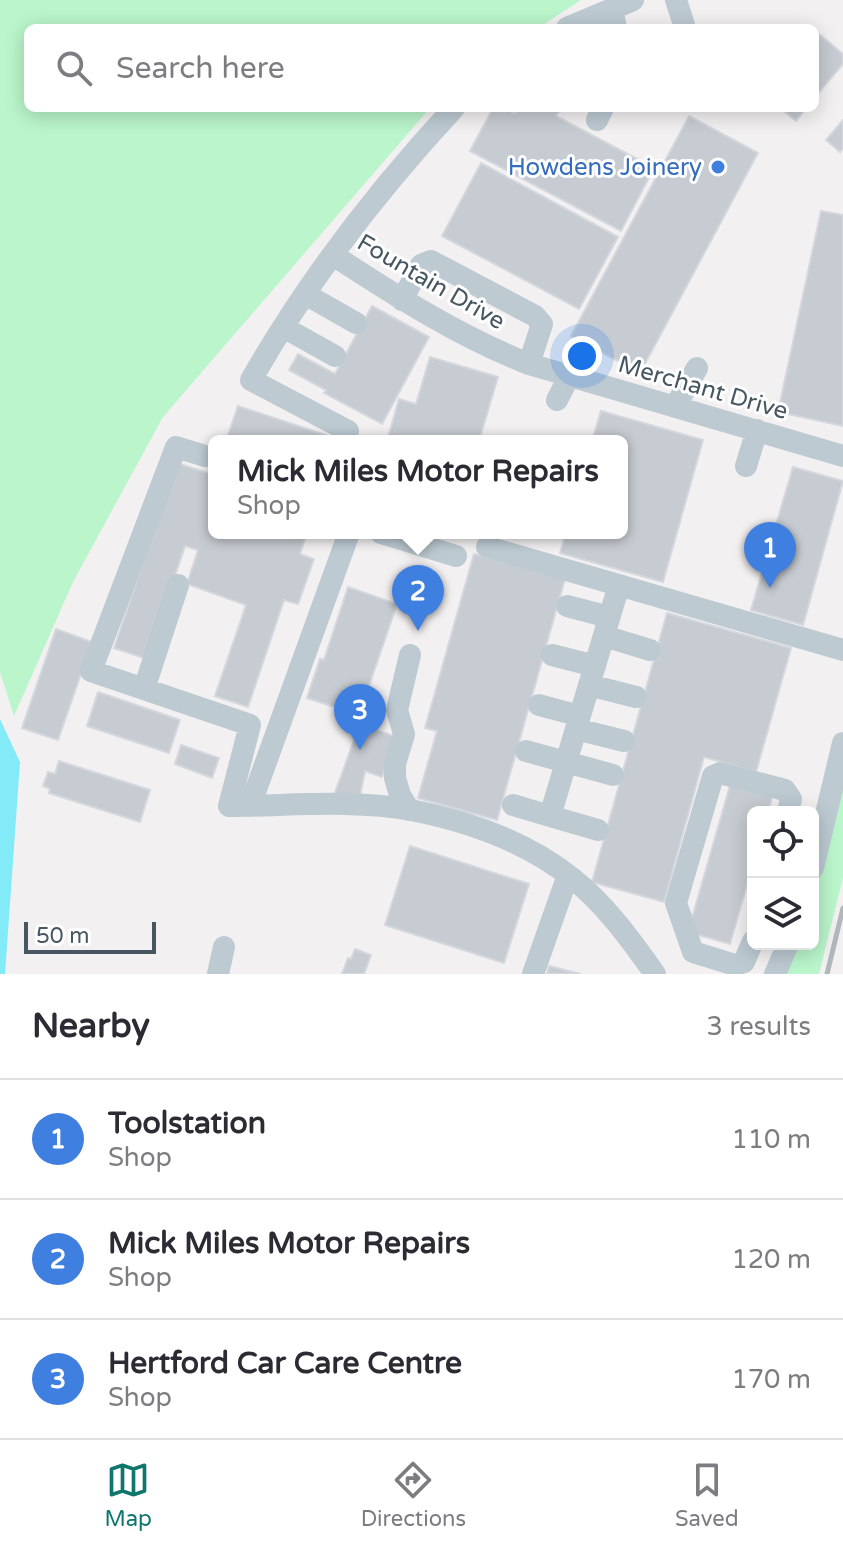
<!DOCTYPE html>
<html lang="en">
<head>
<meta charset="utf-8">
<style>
  body { margin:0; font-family:"Varela Round",sans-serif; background:#f2f2f3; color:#2b2b33 }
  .controls { position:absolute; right:24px; bottom:24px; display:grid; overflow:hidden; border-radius:12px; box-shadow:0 4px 20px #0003 }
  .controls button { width:72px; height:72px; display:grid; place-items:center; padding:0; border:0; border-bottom:2px solid #e1e1e2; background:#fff; color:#2b2b33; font:40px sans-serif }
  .scale { position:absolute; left:24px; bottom:20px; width:132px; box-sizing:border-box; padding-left:8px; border:4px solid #465761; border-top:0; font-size:22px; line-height:28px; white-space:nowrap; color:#465761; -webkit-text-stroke:6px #fff; paint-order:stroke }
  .you { position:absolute; left:582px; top:356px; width:28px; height:28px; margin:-20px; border:6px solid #fff; border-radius:50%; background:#1a73e8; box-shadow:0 0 0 12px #1a73e833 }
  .badge { display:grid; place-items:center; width:52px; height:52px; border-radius:50%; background:#0f766e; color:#fff; font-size:26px; font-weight:700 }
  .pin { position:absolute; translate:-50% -66px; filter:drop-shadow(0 2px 4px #0008) }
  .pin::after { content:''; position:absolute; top:42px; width:28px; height:24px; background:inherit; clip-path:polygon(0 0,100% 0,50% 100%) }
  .popup { position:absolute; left:208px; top:435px; width:420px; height:104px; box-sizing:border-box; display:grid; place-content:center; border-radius:12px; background:#fff; filter:drop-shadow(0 2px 6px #0005); font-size:26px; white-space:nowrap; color:#7c7c81 }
  .popup b { font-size:30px; color:#2b2b33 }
  .popup::after { content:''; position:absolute; left:50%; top:100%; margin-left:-16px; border:16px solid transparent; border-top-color:#fff }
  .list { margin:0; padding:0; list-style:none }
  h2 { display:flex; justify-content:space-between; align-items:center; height:104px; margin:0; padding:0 32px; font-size:34px }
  h2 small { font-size:26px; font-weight:400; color:#7c7c81 }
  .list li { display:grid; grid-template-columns:52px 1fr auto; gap:24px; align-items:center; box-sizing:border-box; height:120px; padding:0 32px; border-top:2px solid #e1e1e2 }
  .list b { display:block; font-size:30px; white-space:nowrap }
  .list p { margin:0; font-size:26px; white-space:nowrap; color:#7c7c81 }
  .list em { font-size:26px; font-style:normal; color:#7c7c81 }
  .icon { flex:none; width:44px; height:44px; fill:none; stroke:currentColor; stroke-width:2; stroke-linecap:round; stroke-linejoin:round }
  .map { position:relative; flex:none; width:843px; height:974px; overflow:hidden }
  .search { position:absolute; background:#fff; box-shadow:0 4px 20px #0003; left:24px; right:24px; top:24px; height:88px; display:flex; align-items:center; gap:20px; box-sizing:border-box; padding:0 28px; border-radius:12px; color:#7c7c81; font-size:30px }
  .sheet { height:464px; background:#fff }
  nav { display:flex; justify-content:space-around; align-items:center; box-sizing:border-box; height:112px; border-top:2px solid #e1e1e2; background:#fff; font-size:22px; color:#7c7c81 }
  nav a { display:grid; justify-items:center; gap:4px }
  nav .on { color:#0f766e }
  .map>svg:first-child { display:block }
</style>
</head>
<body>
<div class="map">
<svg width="843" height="974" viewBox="0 0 843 974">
  <rect width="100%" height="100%" fill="#f3f0f1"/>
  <!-- green -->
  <path fill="#baf5cb" d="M0 0H581L538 28H28V108H430L163 417 73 582 14 716 0 672Z
    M843 779V878L819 974H784L796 944H813V895Z"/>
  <!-- water -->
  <path fill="#83ebf7" d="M0 719 20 762 5 974H0Z"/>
  <!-- building -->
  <path fill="#c7ccd2" stroke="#d4d7dd" stroke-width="2" d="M819 34 843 54V64L815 97V39Z
    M493 108H504L515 114 518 108H561L556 116 654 168 621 231 470 151Z
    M780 108H806L796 121Z
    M689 116 758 153 640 373 571 336Z
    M843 120V148L840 152 826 140Z
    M481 163 618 237 579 309 442 236Z
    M821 211 843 215V426L778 412Z
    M372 306 429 337 382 424 324 393 326 390 289 370 298 354 335 374Z
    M430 357 498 377 479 441H387L399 399 416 404Z
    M238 406 326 435 323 441H226Z
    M601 411 703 440 663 582 560 553 566 533H622V441H592Z
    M177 463 214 475V533H307L300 554 314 559 298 604 284 600 248 707 215 696 246 605 187 584 198 550 185 546 147 659 114 648Z
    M793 467 843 481 803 625 751 610Z
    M474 554 565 579 497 820 418 798 437 731 425 728Z
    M348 587 397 604 359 715 307 698 320 659 324 660Z
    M667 613 791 648 756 772 704 757 664 902 592 882Z
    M56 629 92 642 58 740 22 728Z
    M98 692 180 720 169 753 87 726Z
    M360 724 397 737 382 777 365 771 360 796 334 795Z
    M181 745 219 758 212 778 175 764Z
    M59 761 150 790 140 822 49 793 50 789 43 786 48 772 55 774Z
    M731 782 773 794 768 812H753V864L730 944 688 932Z
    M410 846 529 884 504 963 385 925Z
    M355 949 371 955 364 974H342L348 958 351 959Z
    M549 966 581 974H547Z"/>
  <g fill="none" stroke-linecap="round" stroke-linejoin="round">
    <!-- minor -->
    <path stroke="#bdcad2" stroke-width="22" d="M676 0 685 28
      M612 8 616 28
      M567 28 633 0
      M597 120 603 108
      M333 255C396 296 458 336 529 364L843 456
      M305 294 356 323
      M402 300 421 265 431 261 535 316 542 324 529 364
      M283 327 335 356
      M557 400 570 375
      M675 407 697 368
      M348 431 251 380C307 282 377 191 454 108
      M205 456 176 447 91 671 250 725 229 806C288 806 352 799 411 810 467 821 527 842 572 878 605 904 631 940 655 974
      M746 466 757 430
      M381 533 456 556
      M487 547 843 650
      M567 606 609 617
      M604 636 650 650
      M552 655 595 666
      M589 685 636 697
      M144 689 178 585
      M539 705 580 716
      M576 729 624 741
      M526 751 613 775
      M513 805 550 816
      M250 806 349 533
      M409 810 400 795 395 778V764L404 734 397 710 410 655
      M598 830 550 816 619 585
      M813 868 843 743
      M753 941 744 962 735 965 693 952 676 903 713 776 720 773 785 790 791 799 788 812
      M218 974 224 947
      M533 974 568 875
      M775 974 788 944"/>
    <!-- rail -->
    <path stroke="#b2b7bc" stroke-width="5" d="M827 974 843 908"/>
  </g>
  <!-- markers -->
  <circle fill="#3f7fe0" stroke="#fff" stroke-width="3" cx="718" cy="167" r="8"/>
  <g text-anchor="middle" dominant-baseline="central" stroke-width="6" stroke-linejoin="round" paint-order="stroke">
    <!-- shop labels -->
    <g font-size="24" fill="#366cbe" stroke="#fff" text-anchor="end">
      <text x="702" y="167">Howdens Joinery</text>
    </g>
    <!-- street labels -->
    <g font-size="24" fill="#465761" stroke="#fff">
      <text transform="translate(431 282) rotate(30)">Fountain Drive</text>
      <text transform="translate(703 388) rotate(16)">Merchant Drive</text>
    </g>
  </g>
</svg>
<div class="controls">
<button><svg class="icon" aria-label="locate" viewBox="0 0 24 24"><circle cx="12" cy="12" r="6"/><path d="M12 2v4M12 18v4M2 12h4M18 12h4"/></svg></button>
<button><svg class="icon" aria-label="layers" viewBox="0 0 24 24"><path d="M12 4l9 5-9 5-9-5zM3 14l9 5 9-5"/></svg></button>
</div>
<div class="scale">50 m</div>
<div class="you"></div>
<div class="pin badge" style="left:770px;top:588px;background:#3f7fe0">1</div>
<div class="pin badge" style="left:418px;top:631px;background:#3f7fe0">2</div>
<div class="popup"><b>Mick Miles Motor Repairs</b>Shop</div>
<div class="pin badge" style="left:360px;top:750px;background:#3f7fe0">3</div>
<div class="search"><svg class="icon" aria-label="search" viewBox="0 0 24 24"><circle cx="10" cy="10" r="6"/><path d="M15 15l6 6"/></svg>Search here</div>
</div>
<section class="sheet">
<h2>Nearby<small>3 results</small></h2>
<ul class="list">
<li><span class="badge" style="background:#3f7fe0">1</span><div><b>Toolstation</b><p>Shop</p></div><em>110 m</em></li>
<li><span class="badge" style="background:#3f7fe0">2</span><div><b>Mick Miles Motor Repairs</b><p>Shop</p></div><em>120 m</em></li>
<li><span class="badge" style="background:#3f7fe0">3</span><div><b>Hertford Car Care Centre</b><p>Shop</p></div><em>170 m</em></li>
</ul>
</section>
<nav>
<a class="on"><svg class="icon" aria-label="map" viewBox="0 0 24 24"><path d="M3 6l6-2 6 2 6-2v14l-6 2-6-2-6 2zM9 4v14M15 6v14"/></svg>Map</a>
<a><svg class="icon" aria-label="directions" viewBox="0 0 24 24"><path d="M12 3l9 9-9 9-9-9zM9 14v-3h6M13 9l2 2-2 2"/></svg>Directions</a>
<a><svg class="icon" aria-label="saved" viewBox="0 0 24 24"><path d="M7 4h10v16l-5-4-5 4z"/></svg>Saved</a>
</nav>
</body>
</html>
